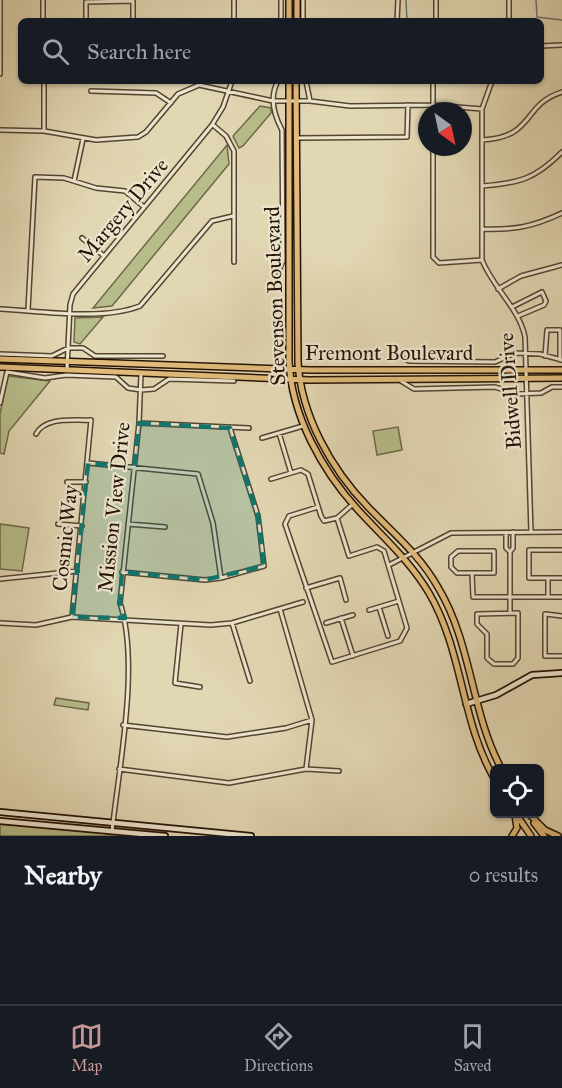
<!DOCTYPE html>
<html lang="en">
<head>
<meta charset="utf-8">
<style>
  body { margin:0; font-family:"IM FELL Great Primer",serif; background:#20242c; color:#f1f3f6 }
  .controls { position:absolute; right:18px; bottom:18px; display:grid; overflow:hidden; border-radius:9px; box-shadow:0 2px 4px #0004 }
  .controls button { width:54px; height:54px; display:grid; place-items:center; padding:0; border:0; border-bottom:2px solid #363941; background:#171b24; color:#f1f3f6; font:30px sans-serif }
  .compass { position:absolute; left:418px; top:102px; width:54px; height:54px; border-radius:50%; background:#171b24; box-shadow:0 2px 4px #0004; rotate:147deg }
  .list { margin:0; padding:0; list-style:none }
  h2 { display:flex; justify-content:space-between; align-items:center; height:78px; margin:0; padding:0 24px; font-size:26px }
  h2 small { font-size:20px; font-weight:400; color:#9ea1a6 }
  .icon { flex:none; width:33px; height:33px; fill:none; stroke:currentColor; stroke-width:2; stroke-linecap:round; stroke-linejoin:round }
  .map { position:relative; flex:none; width:562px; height:836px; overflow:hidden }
  .search { position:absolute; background:#171b24; box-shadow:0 2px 4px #0004; left:18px; right:18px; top:18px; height:66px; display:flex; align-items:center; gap:15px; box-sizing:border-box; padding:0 21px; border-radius:9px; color:#9ea1a6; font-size:22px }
  .sheet { height:168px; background:#171b24 }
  nav { display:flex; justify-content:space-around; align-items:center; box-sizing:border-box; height:84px; border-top:2px solid #363941; background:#171b24; font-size:16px; color:#9ea1a6 }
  nav a { display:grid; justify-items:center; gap:3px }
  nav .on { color:#c59692 }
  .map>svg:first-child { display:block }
</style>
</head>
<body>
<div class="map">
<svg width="562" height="836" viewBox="0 0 562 836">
  <rect width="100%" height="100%" fill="#e2d7b3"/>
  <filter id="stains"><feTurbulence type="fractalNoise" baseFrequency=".00333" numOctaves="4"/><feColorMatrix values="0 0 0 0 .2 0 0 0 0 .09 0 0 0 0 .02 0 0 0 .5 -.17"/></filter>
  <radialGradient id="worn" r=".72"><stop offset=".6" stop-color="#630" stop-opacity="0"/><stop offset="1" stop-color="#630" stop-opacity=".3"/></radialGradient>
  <!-- green -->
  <path fill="#b7bd8a" stroke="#6e6848" stroke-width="1.5" d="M260 106 271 108V113L243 146 239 148 233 136Z
    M227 145 229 164 112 306 93 308Z
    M103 317 80 344 74 342 75 318Z
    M8 376 50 381 9 431 4 454 0 453V414Z
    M398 427 402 450 377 455 373 431Z
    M0 524 29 528 22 571 0 569Z
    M56 698 89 703 88 710 54 705Z
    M0 824 12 825 136 836H0Z"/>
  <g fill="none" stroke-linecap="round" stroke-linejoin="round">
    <!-- stream -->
    <path stroke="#69766e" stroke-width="1.5" d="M406 0 407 21
      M536 0 537 17 562 20"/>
    <defs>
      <path id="street" d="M43 0V21
        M303 0V21
        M436 0V21
        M509 0V21
        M86 2 133 1
        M133 2V21
        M86 21V2
        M234 21V0
        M281 21V0
        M397 21 398 0
        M541 46 562 45
        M0 74V0
        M44 81V131
        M306 81 310 101
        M492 81 482 109V260C493 288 519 308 525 337L531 532
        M91 91 156 93 171 103
        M433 111V81
        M213 125 226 136 234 151V262
        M0 130 44 131 96 140 138 137 146 132 178 94 199 85 273 101H310L350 106 433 105 482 109
        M298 138 407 137 408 105
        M482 140C536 137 521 105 562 92
        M433 147V257L439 263 482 260
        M74 181 83 139
        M482 186C520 183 535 179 562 152
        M482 229C515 230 532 227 562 213
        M82 238 104 256
        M278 272 283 261 282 130C274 115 269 97 278 81
        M498 289 521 276 562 265
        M512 307 542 292 546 301 544 305 518 316
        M0 309C40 311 102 321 140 306L212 221 233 216
        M28 310 35 177 64 178 96 188 125 191 144 207
        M0 354 52 356 68 348H83L95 356H163
        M545 356 547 330H560V360
        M400 357 409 361 495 362 515 353 540 354 562 360
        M67 369 70 305 73 294 212 125 223 107 232 81
        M401 381 414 389 495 387 516 394 541 393 552 387H562
        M0 403 7 372 45 378 66 375 116 377 128 388 141 390 154 389 169 379 234 381
        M139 423 249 428
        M279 433 291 473
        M36 434C46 416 73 421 91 420L72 617
        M262 438 303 426
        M88 463 198 474 213 523 221 578
        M271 479 301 470 308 474 321 516 324 521 337 518 349 556 377 547 384 551 407 628 400 641 332 662 285 524 289 516 318 507
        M67 482H86
        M337 518 353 504
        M58 524 82 526
        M128 524 165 527
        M506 533V548L510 552V613
        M562 550H529V578H562
        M458 551H494V573H457L451 567V557Z
        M510 552 513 548V532
        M389 565 451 533 562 532
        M122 572 205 580 221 578 264 566 258 516 230 428
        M472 573 473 597H562
        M0 579 77 571
        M306 588 340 578 346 600
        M548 597V578
        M379 607 388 636
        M280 609 312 720 306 769
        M369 610 399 601
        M518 613V658L513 664H494L487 658V634L477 624V614Z
        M562 616 545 614V656H562
        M341 618 353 656
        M0 623 36 625 72 617 211 625 232 623 303 602
        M232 623 250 681
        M326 623 353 615
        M181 624 175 683 200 687
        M123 725 227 737 286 728 312 720
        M119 769 229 783 306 769 339 771
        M112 831C119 767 140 663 120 603L139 423 141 374"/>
      <path id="secondary" d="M466 704 496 695 532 675 562 673
        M0 812 251 836
        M0 821 165 836"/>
      <path id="primary" d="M289 0V21
        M297 21V0
        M289 81V360C291 415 322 471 359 511 384 538 410 561 429 593 463 651 461 721 494 778
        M296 81 298 362C301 415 331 469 368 507 394 534 420 555 439 589 472 645 471 712 501 768
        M0 359 311 370H562
        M0 367 310 380 562 378
        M516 814 531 836
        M529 814 545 830 558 836
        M534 823 544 836
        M512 836 517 828 515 815"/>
    </defs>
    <!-- street casing -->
    <use href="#street" stroke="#544431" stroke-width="6"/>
    <!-- secondary casing -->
    <use href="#secondary" stroke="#251306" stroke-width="8"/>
    <!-- primary casing -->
    <use href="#primary" stroke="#251306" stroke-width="8"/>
    <!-- street -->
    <use href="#street" stroke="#ece5ce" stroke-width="3"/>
    <!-- secondary -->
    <use href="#secondary" stroke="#ece5ce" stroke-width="4.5"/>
    <!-- primary -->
    <use href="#primary" stroke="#e1bc7a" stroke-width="5"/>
  </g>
  <!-- marked area -->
  <path fill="#0f766e" fill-opacity="0.2" stroke="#0f766e" stroke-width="4.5" stroke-dasharray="12 8" stroke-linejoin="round" d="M139 423 230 428 258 516 264 566 205 580 122 572 120 603 125 618 72 617 88 463 134 467Z"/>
  <g text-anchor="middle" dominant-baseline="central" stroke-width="4.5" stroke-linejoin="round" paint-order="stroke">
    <!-- street labels -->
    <g font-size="21" fill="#251306" stroke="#ece5ce">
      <text transform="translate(123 210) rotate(-50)">Margery Drive</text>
      <text transform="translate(275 296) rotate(-92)">Stevenson Boulevard</text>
      <text x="389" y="353">Fremont Boulevard</text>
      <text transform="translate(510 391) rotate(-94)">Bidwell Drive</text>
      <text transform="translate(114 507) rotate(-84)">Mission View Drive</text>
      <text transform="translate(65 538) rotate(-84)">Cosmic Way</text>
    </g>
  </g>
  <rect width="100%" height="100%" filter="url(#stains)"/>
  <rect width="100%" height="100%" fill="url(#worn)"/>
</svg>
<div class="controls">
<button><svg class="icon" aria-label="locate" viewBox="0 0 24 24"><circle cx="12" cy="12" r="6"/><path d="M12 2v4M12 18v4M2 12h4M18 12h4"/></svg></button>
</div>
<svg class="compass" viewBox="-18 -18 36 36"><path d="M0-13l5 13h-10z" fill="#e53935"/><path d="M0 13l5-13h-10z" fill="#9ea1a6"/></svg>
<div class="search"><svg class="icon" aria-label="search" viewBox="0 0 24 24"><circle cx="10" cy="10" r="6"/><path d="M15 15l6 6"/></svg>Search here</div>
</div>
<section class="sheet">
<h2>Nearby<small>0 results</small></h2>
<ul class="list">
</ul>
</section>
<nav>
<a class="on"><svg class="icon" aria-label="map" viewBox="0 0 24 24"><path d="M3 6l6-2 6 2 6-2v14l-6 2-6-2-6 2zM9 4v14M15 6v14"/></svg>Map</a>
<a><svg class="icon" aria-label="directions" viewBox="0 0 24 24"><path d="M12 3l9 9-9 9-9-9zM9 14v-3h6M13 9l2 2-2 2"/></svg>Directions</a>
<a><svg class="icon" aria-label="saved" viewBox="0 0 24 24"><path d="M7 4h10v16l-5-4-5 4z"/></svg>Saved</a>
</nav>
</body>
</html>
